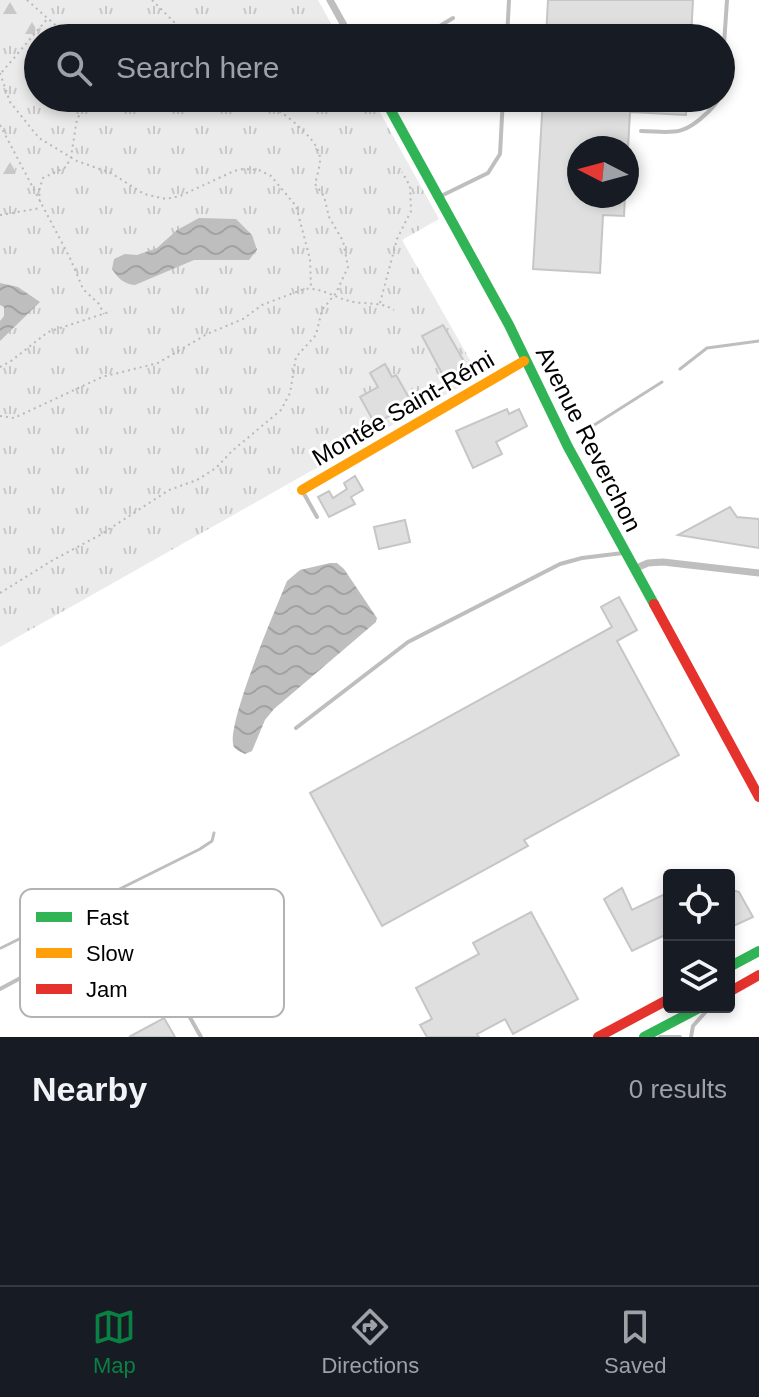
<!DOCTYPE html>
<html lang="en">
<head>
<meta charset="utf-8">
<style>
  body { margin:0; font-family:Helvetica,sans-serif; background:#242831; color:#f1f3f6 }
  .controls { position:absolute; right:24px; bottom:24px; display:grid; overflow:hidden; border-radius:8px; box-shadow:0 4px 12px #0003 }
  .controls button { width:72px; height:72px; display:grid; place-items:center; padding:0; border:0; border-bottom:2px solid #363941; background:#171b24; color:#f1f3f6; font:40px sans-serif }
  .compass { position:absolute; left:567px; top:136px; width:72px; height:72px; border-radius:50%; background:#171b24; box-shadow:0 4px 12px #0003; rotate:276deg }
  .list { margin:0; padding:0; list-style:none }
  h2 { display:flex; justify-content:space-between; align-items:center; height:104px; margin:0; padding:0 32px; font-size:34px }
  h2 small { font-size:26px; font-weight:400; color:#9ea1a6 }
  .icon { flex:none; width:44px; height:44px; fill:none; stroke:currentColor; stroke-width:2; stroke-linecap:round; stroke-linejoin:round }
  .map { position:relative; flex:none; width:759px; height:1037px; overflow:hidden }
  .search { position:absolute; background:#171b24; box-shadow:0 4px 12px #0003; left:24px; right:24px; top:24px; height:88px; display:flex; align-items:center; gap:20px; box-sizing:border-box; padding:0 28px; border-radius:44px; color:#9ea1a6; font-size:30px }
  .sheet { height:248px; background:#171b24 }
  nav { display:flex; justify-content:space-around; align-items:center; box-sizing:border-box; height:112px; border-top:2px solid #363941; background:#171b24; font-size:22px; color:#9ea1a6 }
  nav a { display:grid; justify-items:center; gap:4px }
  nav .on { color:#0b8043 }
  .map>svg:first-child { display:block }
</style>
</head>
<body>
<div class="map">
<svg width="759" height="1037" viewBox="0 0 759 1037">
  <defs>
    <pattern id="grass-tufts" width="24" height="20" patternUnits="userSpaceOnUse" patternTransform="scale(2)"><rect width="24" height="20" fill="#ebebeb"/><path d="M3 7l-1-3M5 7V3M7 7l1-3M15 17l-1-3M17 17v-4M19 17l1-3" fill="none" stroke="#c8c8c8"/></pattern>
    <pattern id="forest-firs" width="22" height="20" patternUnits="userSpaceOnUse" patternTransform="scale(2)"><rect width="22" height="20" fill="#ebebeb"/><path d="M5 1l3.5 6h-7zM16 11l3.5 6h-7z" fill="#c8c8c8"/></pattern>
    <pattern id="water-waves" width="16" height="10" patternUnits="userSpaceOnUse" patternTransform="scale(2)"><rect width="16" height="10" fill="#bebebe"/><path d="M0 5q4-4 8 0t8 0" fill="none" stroke="#a2a2a2"/></pattern>
  </defs>
  <rect width="100%" height="100%" fill="#fff"/>
  <!-- grass -->
  <path fill="url(#grass-tufts)" d="M0 0H318L339 38H38V98H372L439 219 402 240 479 376 0 647Z"/>
  <!-- forest -->
  <path fill="url(#forest-firs)" d="M0 0H38C37 11 36 22 35 33 35 42 39 44 35 52L27 54 21 48 0 37Z
    M0 132 15 157V177L7 182 0 177Z"/>
  <!-- water -->
  <path fill="url(#water-waves)" d="M199 218 236 219 252 235 257 250 249 260H194L135 285C123 284 118 278 112 269L114 259 125 254 137 255 157 248 177 230Z
    M0 283 18 287 40 302 0 341V321L4 316V307L0 305Z
    M330 563H337L344 569 377 618 376 622 274 709 265 720 252 751 245 754C241 752 236 750 234 747 224 728 277 606 287 581L300 570Z"/>
  <g fill="none" stroke-linecap="round" stroke-linejoin="round">
    <!-- stream -->
    <path stroke="#bebebe" stroke-width="3" d="M680 369 707 348 759 341
      M580 434 662 382
      M1 948 200 849 212 841 214 833"/>
  </g>
  <!-- building -->
  <path fill="#dfdfdf" stroke="#c6c6c6" stroke-width="2" d="M548 0H693L691 38H546Z
    M543 98H687L686 115 630 112 628 148H579V196H625L624 216 603 215 600 273 533 269Z
    M443 325 469 370 447 383 422 336Z
    M385 364 392 377 396 375 412 403 375 424 360 397 378 387 370 373Z
    M507 409 509 414 519 409 527 426 496 442 502 454 473 468 456 431Z
    M355 476 363 490 351 497 355 504 329 517 318 497 329 491 333 498 347 489 344 483Z
    M730 507 737 517 759 519V548L678 535Z
    M405 520 410 542 379 549 374 527Z
    M619 597 637 630 617 641 679 755 524 840 528 846 382 926 310 793 612 627 601 607Z
    M622 888 632 910 669 892V933L632 951 604 899Z
    M729 889 739 892 753 917 729 928Z
    M531 912 578 999 513 1034 505 1019 477 1034 479 1037H427L420 1025 432 1019 416 988 479 954 473 943Z
    M164 1018 175 1037H129Z"/>
  <g fill="none" stroke-linecap="round" stroke-linejoin="round">
    <!-- path -->
    <path stroke="#b9b9b9" stroke-width="2" stroke-dasharray="2 4" stroke-linecap="butt" d="M27 0 70 38
      M152 0 190 38
      M2 72 48 18
      M0 73 10 102 39 138 77 161 111 173 144 194 166 199 180 196 234 171 243 169 259 170 271 176 296 206 310 259 311 288
      M0 125 70 258 83 289 99 304 104 314
      M40 202 39 190 43 178 66 167 71 157 77 119 90 98
      M0 215 41 208
      M380 303 397 239 411 211 410 186 402 172
      M0 367 11 361 48 332 109 312
      M0 416 14 418 102 377 158 363 207 334 243 319 262 305 304 289C320 287 334 297 349 301 364 305 381 301 394 310
      M0 593 53 560 100 535 169 490 197 480 216 468 232 451 281 410 290 393 296 357 316 335 322 310 336 293 348 267 343 241 329 217 324 196 315 184C317 176 320 167 320 158 319 137 278 110 262 98"/>
    <!-- lane -->
    <path stroke="#bebebe" stroke-width="4" d="M420 38 453 18
      M507 38 509 0
      M721 89 727 0
      M641 131C673 132 682 137 707 113 712 108 716 105 719 98
      M439 197 488 173 500 154 503 98
      M303 492 317 517
      M296 728 408 642 560 564 582 558 623 553
      M0 989 112 929 129 924 140 929 201 1037
      M660 1037H680
      M691 1037 693 1026 710 1007"/>
    <!-- street -->
    <path stroke="#bebebe" stroke-width="7" d="M330 0 351 38
      M634 569 648 563 663 562 759 573"/>
    <!-- fast -->
    <path stroke="#30b455" stroke-width="10" d="M384 98 509 325 568 447 654 604
      M729 967 759 951
      M644 1037 701 1007"/>
    <!-- slow -->
    <path stroke="#ff9f0a" stroke-width="10" d="M302 490 524 361"/>
    <!-- jam -->
    <path stroke="#e5322d" stroke-width="10" d="M654 604 759 797
      M729 992 759 975
      M598 1037 669 999"/>
  </g>
  <g text-anchor="middle" dominant-baseline="central" stroke-width="6" stroke-linejoin="round" paint-order="stroke">
    <!-- street labels -->
    <g font-size="24" fill="#000" stroke="#fff">
      <text transform="translate(403 408) rotate(-30)">Montée Saint-Rémi</text>
      <text transform="translate(589 439) rotate(63)">Avenue Reverchon</text>
    </g>
  </g>
  <!-- legend -->
  <rect x="20" y="889" width="264" height="128" rx="12" fill="#fff" stroke="#b2b2b2" stroke-width="2"/>
  <rect x="36" y="912" width="36" height="10" fill="#30b455"/>
  <rect x="36" y="948" width="36" height="10" fill="#ff9f0a"/>
  <rect x="36" y="984" width="36" height="10" fill="#e5322d"/>
  <g font-size="22" fill="#000">
    <text x="86" y="925">Fast</text>
    <text x="86" y="961">Slow</text>
    <text x="86" y="997">Jam</text>
  </g>
</svg>
<div class="controls">
<button><svg class="icon" aria-label="locate" viewBox="0 0 24 24"><circle cx="12" cy="12" r="6"/><path d="M12 2v4M12 18v4M2 12h4M18 12h4"/></svg></button>
<button><svg class="icon" aria-label="layers" viewBox="0 0 24 24"><path d="M12 4l9 5-9 5-9-5zM3 14l9 5 9-5"/></svg></button>
</div>
<svg class="compass" viewBox="-18 -18 36 36"><path d="M0-13l5 13h-10z" fill="#e53935"/><path d="M0 13l5-13h-10z" fill="#9ea1a6"/></svg>
<div class="search"><svg class="icon" aria-label="search" viewBox="0 0 24 24"><circle cx="10" cy="10" r="6"/><path d="M15 15l6 6"/></svg>Search here</div>
</div>
<section class="sheet">
<h2>Nearby<small>0 results</small></h2>
<ul class="list">
</ul>
</section>
<nav>
<a class="on"><svg class="icon" aria-label="map" viewBox="0 0 24 24"><path d="M3 6l6-2 6 2 6-2v14l-6 2-6-2-6 2zM9 4v14M15 6v14"/></svg>Map</a>
<a><svg class="icon" aria-label="directions" viewBox="0 0 24 24"><path d="M12 3l9 9-9 9-9-9zM9 14v-3h6M13 9l2 2-2 2"/></svg>Directions</a>
<a><svg class="icon" aria-label="saved" viewBox="0 0 24 24"><path d="M7 4h10v16l-5-4-5 4z"/></svg>Saved</a>
</nav>
</body>
</html>
